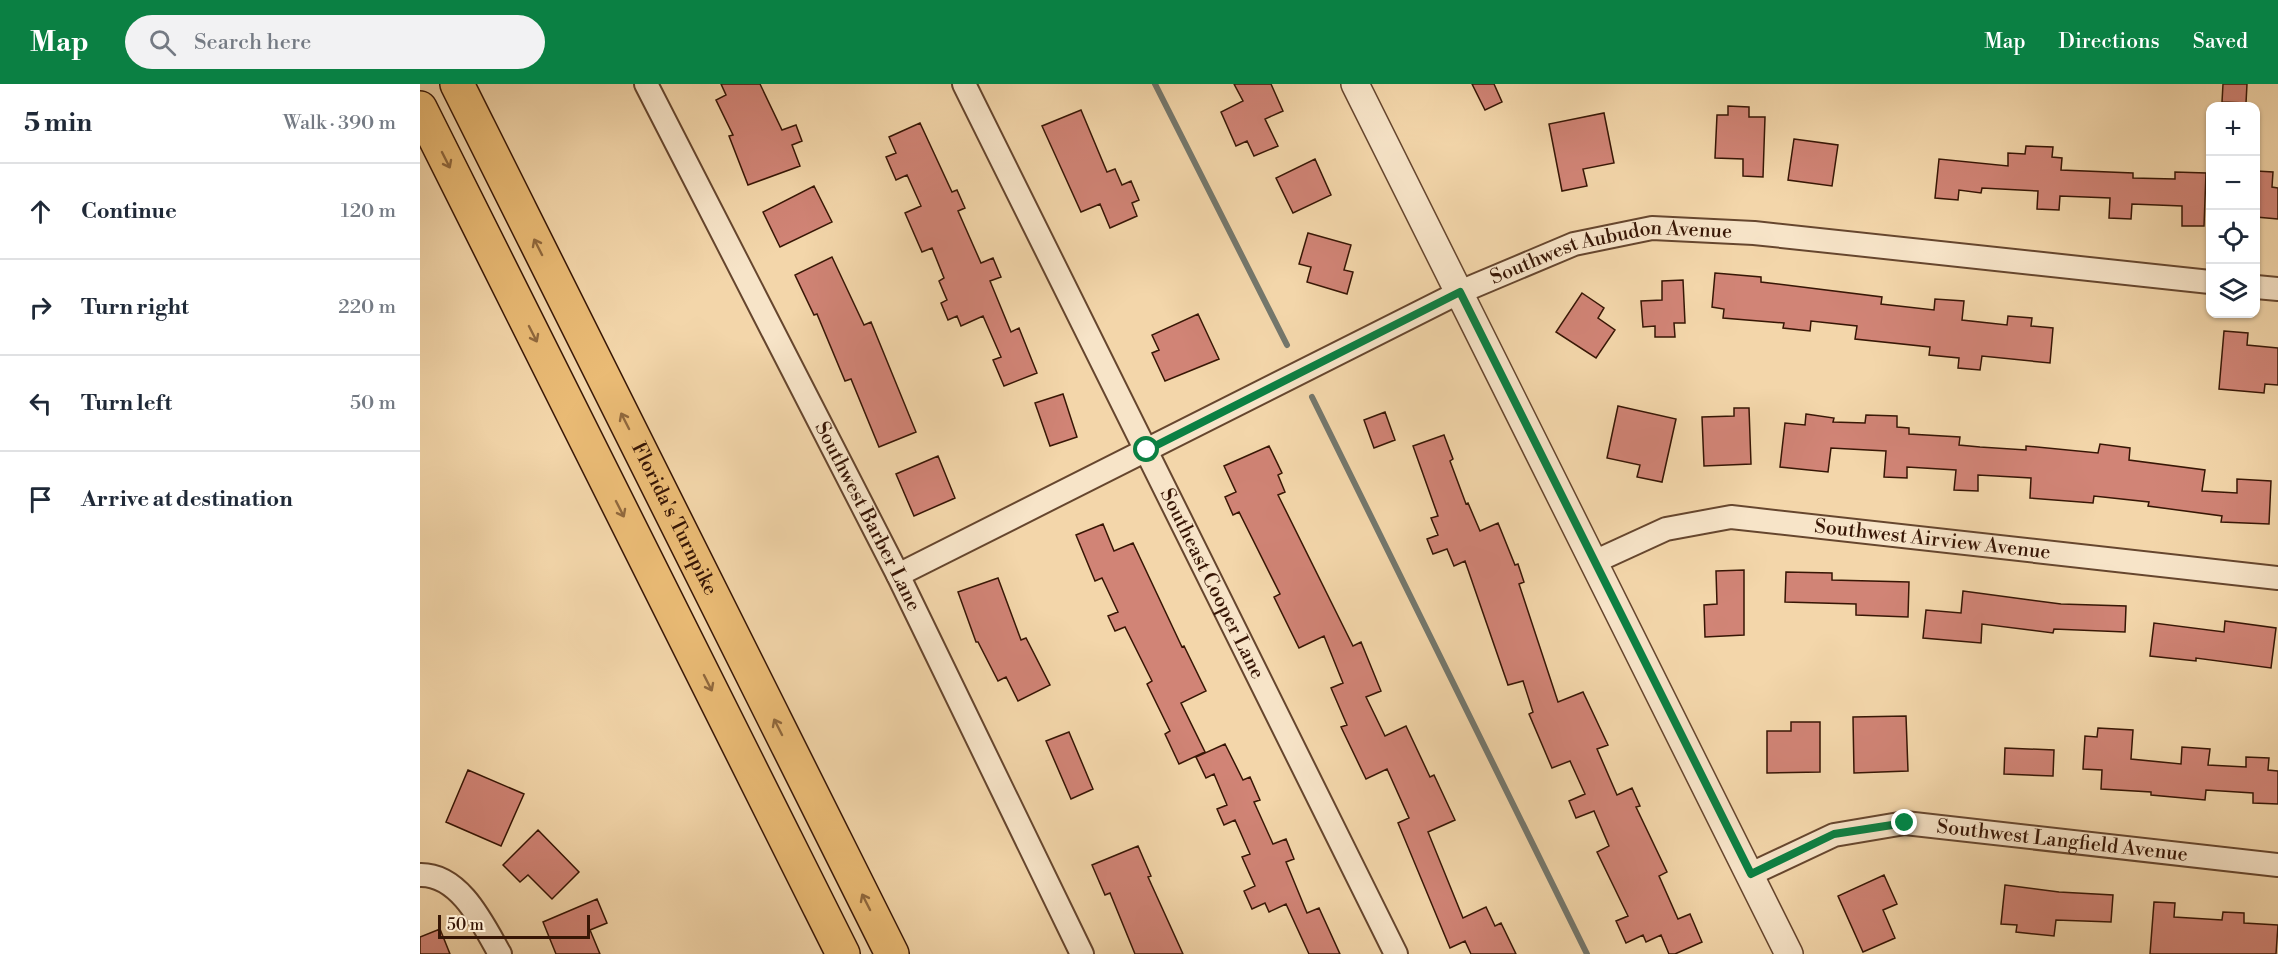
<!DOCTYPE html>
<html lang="en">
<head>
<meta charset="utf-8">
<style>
  body { margin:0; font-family:"Libre Bodoni",serif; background:#f2f2f3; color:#1f2937 }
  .controls { position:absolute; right:18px; top:18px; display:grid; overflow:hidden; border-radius:12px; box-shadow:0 2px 4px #0004 }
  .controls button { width:54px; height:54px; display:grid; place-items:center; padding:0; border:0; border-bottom:2px solid #e0e1e3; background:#fff; color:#1f2937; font:30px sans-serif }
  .scale { position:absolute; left:18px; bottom:15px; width:152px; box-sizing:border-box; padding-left:6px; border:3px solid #371605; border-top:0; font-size:16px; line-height:21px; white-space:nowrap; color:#371605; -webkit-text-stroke:4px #f7e4c8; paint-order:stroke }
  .stop { position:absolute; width:18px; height:18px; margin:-14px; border:4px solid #0b8043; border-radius:50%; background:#fff }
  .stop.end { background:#0b8043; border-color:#fff; box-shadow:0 2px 6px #0008 }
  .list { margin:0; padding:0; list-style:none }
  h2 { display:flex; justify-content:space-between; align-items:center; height:78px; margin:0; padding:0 24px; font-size:26px }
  h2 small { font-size:20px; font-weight:400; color:#747a83 }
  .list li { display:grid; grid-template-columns:39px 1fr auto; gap:18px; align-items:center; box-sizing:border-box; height:96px; padding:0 24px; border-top:2px solid #e0e1e3 }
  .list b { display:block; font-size:22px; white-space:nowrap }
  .list em { font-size:20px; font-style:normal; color:#747a83 }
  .icon { flex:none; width:33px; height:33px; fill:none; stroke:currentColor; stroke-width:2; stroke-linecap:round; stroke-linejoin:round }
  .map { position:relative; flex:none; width:1858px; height:870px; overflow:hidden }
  header { display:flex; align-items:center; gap:36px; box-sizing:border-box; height:84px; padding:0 30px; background:#0b8043; color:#fff }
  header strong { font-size:28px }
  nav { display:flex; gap:33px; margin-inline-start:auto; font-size:21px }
  .search { width:420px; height:54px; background:#f2f2f3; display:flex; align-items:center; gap:15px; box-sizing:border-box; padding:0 21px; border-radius:33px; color:#747a83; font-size:22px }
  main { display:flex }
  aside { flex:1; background:#fff }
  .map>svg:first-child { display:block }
</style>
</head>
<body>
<header>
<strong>Map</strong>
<div class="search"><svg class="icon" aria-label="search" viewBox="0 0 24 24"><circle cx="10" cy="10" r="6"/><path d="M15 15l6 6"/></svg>Search here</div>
<nav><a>Map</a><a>Directions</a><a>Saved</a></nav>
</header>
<main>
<aside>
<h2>5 min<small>Walk · 390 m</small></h2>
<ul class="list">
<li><svg class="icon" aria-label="ahead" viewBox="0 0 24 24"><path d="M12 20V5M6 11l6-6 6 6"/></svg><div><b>Continue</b></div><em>120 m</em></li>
<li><svg class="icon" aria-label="right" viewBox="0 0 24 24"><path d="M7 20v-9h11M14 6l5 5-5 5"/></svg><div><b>Turn right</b></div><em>220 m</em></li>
<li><svg class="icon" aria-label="left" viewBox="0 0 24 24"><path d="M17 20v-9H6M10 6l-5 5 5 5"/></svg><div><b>Turn left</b></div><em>50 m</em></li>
<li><svg class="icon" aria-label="arrive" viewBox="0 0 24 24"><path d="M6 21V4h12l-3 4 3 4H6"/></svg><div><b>Arrive at destination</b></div></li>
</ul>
</aside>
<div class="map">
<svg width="1858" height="870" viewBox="0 0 1858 870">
  <rect width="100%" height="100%" fill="#f3d6aa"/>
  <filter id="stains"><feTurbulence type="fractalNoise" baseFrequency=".00333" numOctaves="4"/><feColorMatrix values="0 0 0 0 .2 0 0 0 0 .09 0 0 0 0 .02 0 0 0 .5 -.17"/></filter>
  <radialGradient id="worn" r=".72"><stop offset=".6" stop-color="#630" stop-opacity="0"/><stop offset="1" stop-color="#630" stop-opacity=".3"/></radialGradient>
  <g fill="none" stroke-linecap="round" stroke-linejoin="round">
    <!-- stream -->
    <path stroke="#74776c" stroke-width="6" d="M735 0 867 261
      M892 313 1167 870"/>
  </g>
  <!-- building -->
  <path fill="#d18476" stroke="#371605" stroke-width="1.5" d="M301 0H340L362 46 376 41 382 57 372 61 380 82 328 101 309 52 313 51 296 16 306 11Z
    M814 0H851L863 27 845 35 858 62 834 72 827 57 816 62 801 28 823 17Z
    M1052 0H1074L1082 18 1065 26Z
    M1803 0H1827L1826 19 1802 18Z
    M1308 22 1329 23V33H1345L1343 93 1323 92V75L1295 74 1297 31H1308Z
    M661 26 687 88 695 85 702 101 711 97 719 116 712 119 717 132 690 144 680 120 661 128 622 42Z
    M1184 29 1194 79 1163 85 1167 102 1142 107 1129 40Z
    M500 39 532 108 537 106 545 124 538 127 561 179 573 174 581 193 570 197 591 248 599 244 617 289 584 302 573 276 581 273 563 232 541 242 537 232 528 236 521 219 527 216 519 197 524 194 512 164 502 168 485 129 501 122 487 91 476 96 466 73 476 69 469 53Z
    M1374 55 1418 61 1412 102 1368 96Z
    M1606 62 1633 63 1632 73 1642 74 1641 86 1713 89V94L1755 95V88L1786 89 1784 142H1762V122L1712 120 1711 135 1689 134 1690 114 1640 112 1639 126 1617 125 1618 107 1562 104 1561 109 1539 106 1538 116 1515 114 1519 75 1588 82V69L1605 70Z
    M895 75 911 111 873 129 856 94Z
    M1836 87 1853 88 1852 103 1858 104V135L1836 133Z
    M394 102 412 138 360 163 343 128Z
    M888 149 931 161 924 186 933 188 927 210 887 198 891 183 879 180Z
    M412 173 444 241 451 238 496 348 459 363 431 295 425 297 397 230 394 231 375 191Z
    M1295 189 1341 193V198L1462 213 1461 220 1514 226 1515 215 1544 217 1542 236 1587 241 1588 232 1612 234 1611 242 1633 244 1630 279 1562 272 1560 286 1538 284 1539 274 1509 271 1510 263 1435 255 1437 242 1391 237 1390 247 1363 244 1364 239 1303 234 1304 225 1292 223Z
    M1263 196 1265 239H1254L1255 253H1235V242L1223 243 1221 217 1242 216V197Z
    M1162 209 1184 224 1178 234 1195 246 1176 274 1136 248Z
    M778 230 799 275 745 297 732 269 739 266 732 251Z
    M1804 247 1828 249 1827 261 1858 264V301L1845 300 1844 309 1799 305Z
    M643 310 657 353 630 362 615 319Z
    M1198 322 1256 335 1242 398 1217 393 1220 381 1187 374Z
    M1314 324H1329L1331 380 1284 382 1282 333 1314 332Z
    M965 328 975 356 954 364 944 336Z
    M1386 330 1414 334 1413 338 1445 339 1446 331 1477 332V343L1489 344V350L1540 353 1539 361 1560 363 1606 366V362L1678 369 1680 360 1710 364 1709 376 1785 386 1782 407 1817 409V395L1851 397 1849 440 1801 438 1802 432 1728 422 1729 418 1674 412 1673 419 1610 414 1611 394 1558 391V407L1534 406 1536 386 1487 383V394L1464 393 1466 367 1411 364 1408 388 1360 383 1365 339 1385 341Z
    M1024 351 1033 375 1030 377 1046 420 1048 419 1060 447 1078 439 1095 481 1098 480 1104 498 1099 500 1138 618 1163 608 1188 661 1177 665 1197 711 1212 704 1220 722 1216 723 1247 788 1239 792 1258 835 1270 830 1282 858 1255 870H1249L1241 851 1226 858 1223 851 1206 859 1196 837 1208 832 1177 768 1189 762 1174 727 1156 734 1149 717 1165 710 1150 677 1132 684 1109 630 1113 628 1103 597 1088 601 1045 477 1034 482 1027 465 1013 470 1007 455 1018 451 1011 434 1018 432 993 362Z
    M849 362 862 389 858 391 865 408 858 411 933 562 941 558 961 607 946 613 965 652 986 642 1010 693 1014 691 1035 736 1008 748 1043 834 1066 823 1075 842 1081 839 1096 870H1051L1045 857 1030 864 978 739 989 734 967 685 946 695 921 643 927 641 911 604 923 599 904 552 879 564 854 513 860 510 819 428 813 431 805 413 816 408 804 382Z
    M518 372 535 414 494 432 476 390Z
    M683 440 694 467 713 459 762 563 764 562 786 607 761 619 785 668 759 680 745 650 750 647 727 600 732 597 705 543 695 547 688 532 698 528 682 494 675 497 656 451Z
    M1324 486V551L1285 553 1284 521 1297 520 1296 487Z
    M1366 488 1412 489V496L1489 498 1488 533 1436 531V520L1365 518Z
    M578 494 601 556 606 554 630 601 598 617 586 593 578 597 558 558H556L538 508Z
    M1543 507 1641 520 1706 522 1705 548 1634 545 1633 549 1562 540 1561 559 1503 554 1506 526 1541 529Z
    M1805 537 1856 544 1851 584 1776 574V577L1730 572 1734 539 1804 548Z
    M1486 632 1488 687 1434 689 1433 633Z
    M1371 638H1400V688L1347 689V647H1371Z
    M1678 644 1713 646 1711 675 1761 680 1762 663 1790 665 1788 681 1826 683V673L1849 674 1848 686 1858 687V720L1833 719V709L1786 706 1785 716 1731 711V708L1681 705 1682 686 1663 685 1665 652 1677 653Z
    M649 648 673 705 651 715 626 657Z
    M805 660 823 696 830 693 840 716 834 718 853 760 866 755 874 775 866 778 887 829 899 824 920 870H889L866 820 849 828 845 819 832 825 824 807 835 802 822 773 830 770 815 736 804 741 797 725 807 721 794 690 786 694 776 673Z
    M1585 664 1634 666 1633 692 1584 690Z
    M48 686 104 710 81 762 26 738Z
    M118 746 159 788 132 815 108 791 100 798 83 781Z
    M718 762 731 792 728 793 763 870H715L690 809 685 811 672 781Z
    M1464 791 1477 820 1463 826 1475 854 1443 868 1418 812Z
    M1585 801 1639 808 1693 811 1691 838 1636 836 1634 852 1596 848 1597 841 1581 840Z
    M177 815 187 839 170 846 180 870H136L123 838Z
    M1734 818 1755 819 1754 833 1802 836 1803 828 1824 829V839L1858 841 1856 870H1730Z
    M20 845 30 870H0V853Z"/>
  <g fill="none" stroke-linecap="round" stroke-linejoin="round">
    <defs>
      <g id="minor">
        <path id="s1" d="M226 0 478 491 662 870"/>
        <path id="s2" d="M544 0 976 870"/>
        <path d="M1836 203 1858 205"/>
        <path id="s3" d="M1174 478 1246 445 1311 433 1858 494"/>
        <path id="s4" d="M478 491 1040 208 1154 160 1232 144 1334 149 1790 198"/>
        <path id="s5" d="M1331 790 1414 751 1485 739 1858 781"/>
        <path d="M0 791C40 790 63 840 80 870"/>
      </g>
      <path id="tertiary" d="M935 0 1369 870"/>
      <g id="motorway">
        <path id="s6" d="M37 0 472 870"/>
        <path d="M0 24 423 870"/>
      </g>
    </defs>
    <!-- minor casing -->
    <use href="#minor" stroke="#66462e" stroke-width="26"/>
    <!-- tertiary casing -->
    <use href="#tertiary" stroke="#66462e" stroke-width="30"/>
    <!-- motorway casing -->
    <use href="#motorway" stroke="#371605" stroke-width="36"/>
    <!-- minor -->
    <use href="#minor" stroke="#f7e4c8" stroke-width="22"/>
    <!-- tertiary -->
    <use href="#tertiary" stroke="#f7e4c8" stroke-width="27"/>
    <!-- motorway -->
    <use href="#motorway" stroke="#eabb75" stroke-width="33"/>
  </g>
  <!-- one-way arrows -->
  <defs><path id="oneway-shaft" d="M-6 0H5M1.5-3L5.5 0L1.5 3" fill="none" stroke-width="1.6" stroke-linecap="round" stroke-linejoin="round" transform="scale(1.5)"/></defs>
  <g stroke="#90683d">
    <use href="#oneway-shaft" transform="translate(26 76) rotate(63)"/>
    <use href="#oneway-shaft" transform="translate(118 163) rotate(-117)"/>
    <use href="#oneway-shaft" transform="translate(113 250) rotate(63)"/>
    <use href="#oneway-shaft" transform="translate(205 337) rotate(-117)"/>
    <use href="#oneway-shaft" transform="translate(200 425) rotate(63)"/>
    <use href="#oneway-shaft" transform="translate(288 599) rotate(63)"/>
    <use href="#oneway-shaft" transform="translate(358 643) rotate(-117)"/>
    <use href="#oneway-shaft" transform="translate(446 818) rotate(-117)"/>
  </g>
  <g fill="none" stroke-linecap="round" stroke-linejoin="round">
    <!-- route -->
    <path stroke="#0b8043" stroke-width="8" d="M727 366 1040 208 1331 790 1414 750 1485 739"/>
  </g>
  <g text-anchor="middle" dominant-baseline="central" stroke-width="4.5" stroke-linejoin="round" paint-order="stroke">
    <!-- street labels -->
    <g font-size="20" fill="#371605" stroke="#f7e4c8">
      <text stroke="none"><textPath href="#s4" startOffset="788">Southwest Aubudon Avenue</textPath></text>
      <text stroke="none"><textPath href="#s1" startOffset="486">Southwest Barber Lane</textPath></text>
      <text stroke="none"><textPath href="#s6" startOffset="486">Florida's Turnpike</textPath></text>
      <text stroke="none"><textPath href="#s3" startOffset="348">Southwest Airview Avenue</textPath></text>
      <text stroke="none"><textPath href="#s2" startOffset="558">Southeast Cooper Lane</textPath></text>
      <text stroke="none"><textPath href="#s5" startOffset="322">Southwest Langfield Avenue</textPath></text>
    </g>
  </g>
  <rect width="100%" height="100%" filter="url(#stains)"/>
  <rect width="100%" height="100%" fill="url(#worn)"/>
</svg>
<div class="controls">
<button>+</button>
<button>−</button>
<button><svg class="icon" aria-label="locate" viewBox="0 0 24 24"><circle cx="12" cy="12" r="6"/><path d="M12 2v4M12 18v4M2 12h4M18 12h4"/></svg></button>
<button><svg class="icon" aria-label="layers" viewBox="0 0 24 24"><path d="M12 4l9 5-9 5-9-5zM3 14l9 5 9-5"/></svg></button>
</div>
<div class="scale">50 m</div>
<div class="stop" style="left:727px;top:366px"></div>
<div class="stop end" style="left:1485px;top:739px"></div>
</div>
</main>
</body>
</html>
